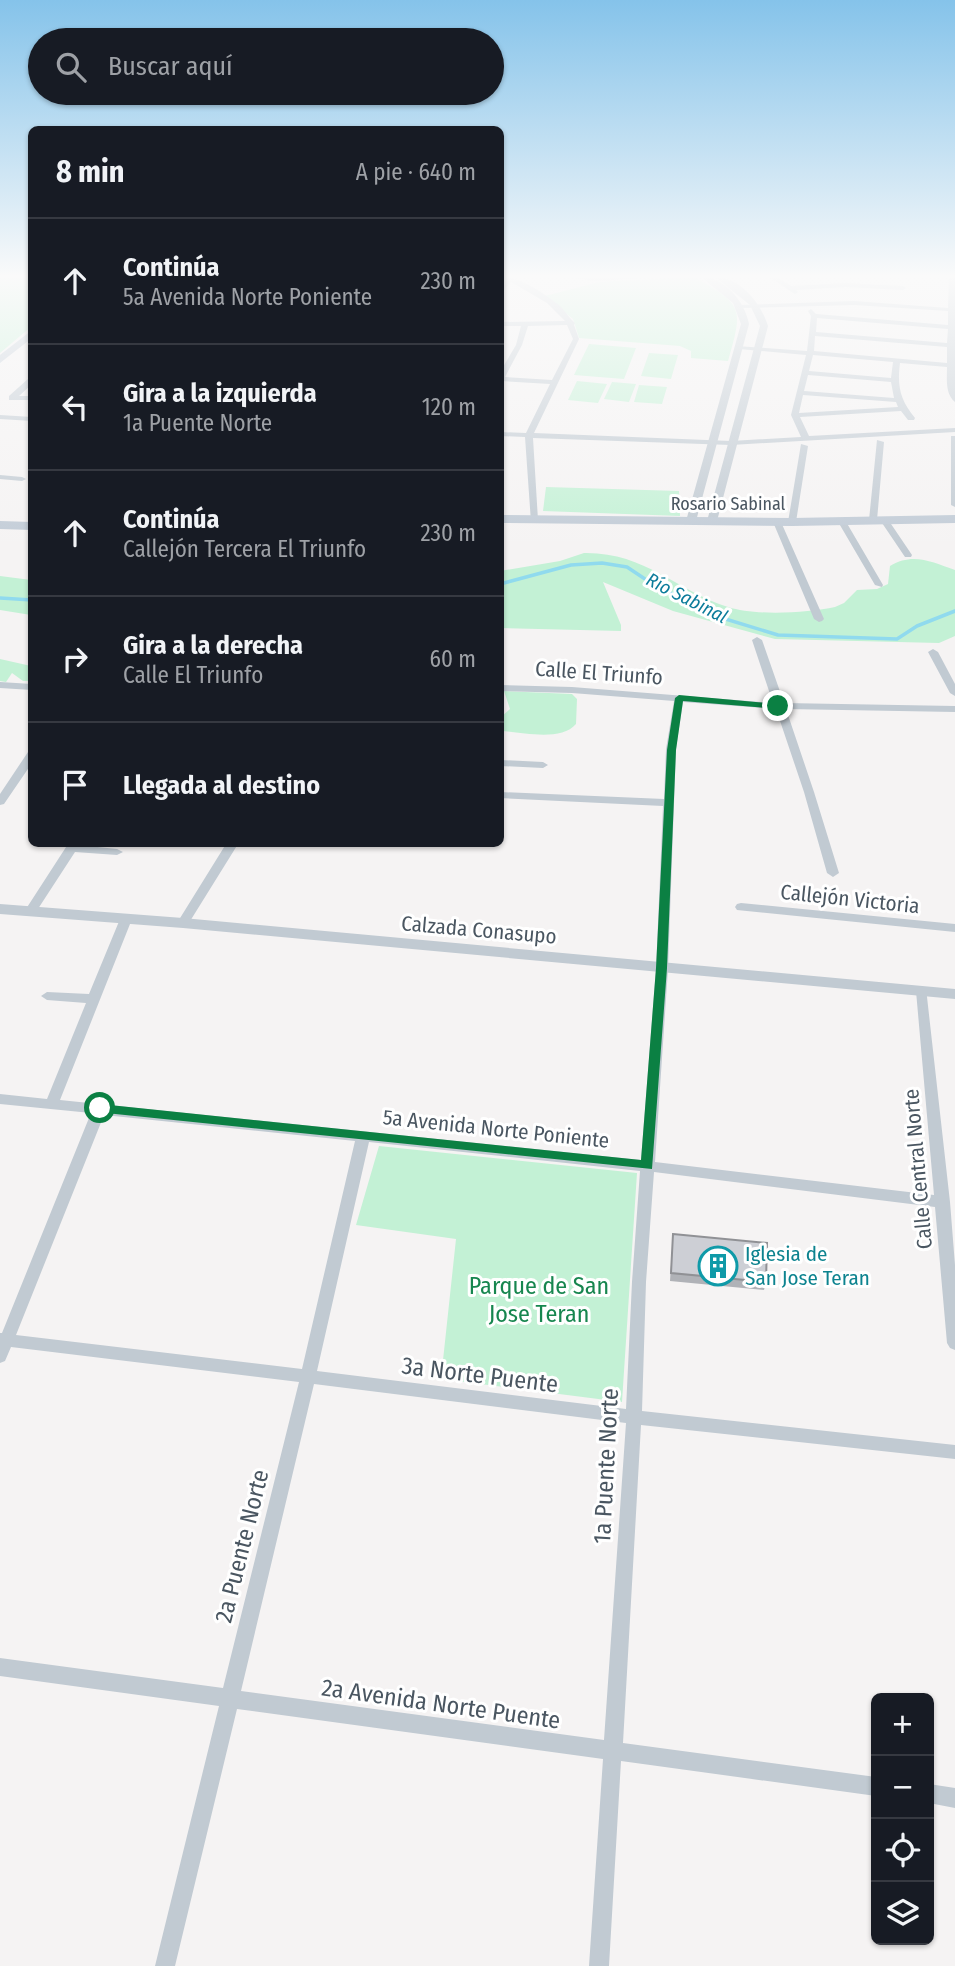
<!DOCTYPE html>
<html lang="es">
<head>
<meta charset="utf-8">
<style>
  body { margin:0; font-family:"Fira Sans Condensed",sans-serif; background:#242831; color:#f1f3f6 }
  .controls { position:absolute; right:21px; bottom:21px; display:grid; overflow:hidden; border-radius:10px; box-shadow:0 2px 5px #0004 }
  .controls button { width:63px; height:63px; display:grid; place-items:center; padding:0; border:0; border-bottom:2px solid #363941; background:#171b24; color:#f1f3f6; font:35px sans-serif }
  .stop { position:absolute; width:21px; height:21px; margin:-16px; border:5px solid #0b8043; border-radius:50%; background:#fff }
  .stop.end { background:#0b8043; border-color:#fff; box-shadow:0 2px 7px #0008 }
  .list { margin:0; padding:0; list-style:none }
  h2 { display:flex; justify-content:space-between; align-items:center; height:91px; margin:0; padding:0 28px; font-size:30px }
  h2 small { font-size:23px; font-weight:400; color:#9ea1a6 }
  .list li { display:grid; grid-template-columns:46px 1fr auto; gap:21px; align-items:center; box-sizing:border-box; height:126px; padding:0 28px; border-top:2px solid #363941 }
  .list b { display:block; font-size:26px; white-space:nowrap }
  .list p { margin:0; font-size:23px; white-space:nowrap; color:#9ea1a6 }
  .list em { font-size:23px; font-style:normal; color:#9ea1a6 }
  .icon { flex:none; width:38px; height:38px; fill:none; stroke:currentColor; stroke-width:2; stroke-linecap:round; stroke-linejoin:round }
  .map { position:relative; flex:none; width:955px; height:1966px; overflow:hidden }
  .search { position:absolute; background:#171b24; box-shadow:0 2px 5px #0004; left:28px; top:28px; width:476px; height:77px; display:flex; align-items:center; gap:18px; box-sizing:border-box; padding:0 24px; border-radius:38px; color:#9ea1a6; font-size:26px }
  .panel { position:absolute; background:#171b24; box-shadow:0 2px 5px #0004; left:28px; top:126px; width:476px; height:721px; border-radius:10px }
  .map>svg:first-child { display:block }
</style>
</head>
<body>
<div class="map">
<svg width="955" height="1966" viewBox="0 0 955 1966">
  <rect width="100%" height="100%" fill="#f5f3f3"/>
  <!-- green -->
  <path fill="#c3f1d5" d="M0 277H31L32 326 0 353Z
    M694 277C744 305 743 308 728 361L691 358V351L680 346 579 338 573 319 545 296 599 282Z
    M589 344 636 348 624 379 574 375Z
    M649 353 678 355 671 379 641 376Z
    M577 381 607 384 598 403 568 400Z
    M612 382 636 384 629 402 604 399Z
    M639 385 667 387 662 404 634 402Z
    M546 487 679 491 680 516 543 511Z
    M584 553C645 552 675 590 728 607 755 616 807 613 835 607L844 603 857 590 877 589 888 584 890 566C913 552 932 562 955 570V636L939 643 775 639 673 611 603 582 621 625V631L501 628 500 571 560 561Z
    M0 576 31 580V615L0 610Z
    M0 659 31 666V681H23L12 673 6 682 0 681Z
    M504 691 572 694 577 699 576 724C561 742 521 732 501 731V717L510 709Z
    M379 1146 637 1173 622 1402 441 1379 456 1239 356 1225Z"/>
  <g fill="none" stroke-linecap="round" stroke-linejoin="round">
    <!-- stream -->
    <path stroke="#90daee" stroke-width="3.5" d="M500 584 571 565 602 563 627 567 654 585 719 617 778 635 897 639 917 626 955 611
      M0 598 32 600"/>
    <!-- minor -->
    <path fill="#c1cad2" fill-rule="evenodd" d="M504 277C520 277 548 296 560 306 566 312 570 319 575 323L574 325 579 339 534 433 731 441 801 437 791 415 806 355 739 349 736 347 737 346 807 351 811 316 808 311 811 309 816 314 948 325V311L854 305 741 308 738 306 739 305 854 301 948 308 949 277H955V402C945 394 947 379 947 367L900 363C897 386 900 400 915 418L914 420H908L901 411 800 417 809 436 955 428V432L731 445 533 438 538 520 531 522 525 437 500 436V432L526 433 550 384 500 381V372L516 345 521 326H500V322L565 321 547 303 511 282 500 294V287L506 279ZM817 318 948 329 947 343 816 332ZM567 325 573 339 552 380 505 377 522 345 528 326ZM815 336 947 347V363L814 351ZM813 355 893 362 891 378 809 371ZM808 375 891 382 894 398 804 391ZM803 395 896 402 898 407 799 413Z
      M567 277H659L595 281Z
      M769 277H777L791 286 845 283 903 286 906 288 903 290 845 287 796 290 798 292 795 294Z
      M29 378H32V384L19 396H32V400H9V396Z
      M0 415 32 417V421L0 419Z
      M951 436H955V507L951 505Z
      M877 440 884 442 877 520 873 523 869 520Z
      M801 444 808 446 796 522 792 525 788 522Z
      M0 475 22 477 26 479 22 481 0 479Z
      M838 518 845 520 883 585 882 587 875 585 837 520Z
      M881 518H887L912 555 911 557H905L880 520Z
      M774 520 781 522 824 619 822 621 819 622 814 619 773 522Z
      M757 637 762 640 784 703 955 706V712L786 709 814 792 839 873 833 877 827 873 804 792 776 709 683 702 676 749 668 969 655 1162 934 1195 916 991 918 988H926L950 1202 955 1265V1350L950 1348 947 1343 935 1207 654 1172 646 1282 642 1411 955 1445V1459L641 1425 623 1743 876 1777V1796L621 1761 609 1966H589L603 1759 237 1709 175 1966H155L219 1706 0 1676V1658L223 1688 299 1382 11 1347 5 1361 0 1363V1333H2L91 1113 0 1104V1094L47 1099 86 1003 47 1000 41 996 47 992 89 994 120 919 122 916H130L132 919 60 1100 641 1160 656 969 663 806 500 798V792L664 799 666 749 674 701 572 693 500 691V685L572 687 773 703 752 640ZM104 1115 355 1141 302 1369 16 1335ZM369 1142 640 1171 632 1282 626 1409 317 1371ZM314 1384 626 1423 604 1740 241 1691Z
      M933 649 938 652 955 684V696L950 693 928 652Z
      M0 682 32 684V690L0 688Z
      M32 751V763L4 804 0 805V794L28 752Z
      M500 760 543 762 548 765 543 768 500 766Z
      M68 844 117 849 123 852 117 855 75 852 34 915H26L24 912Z
      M226 844H238L187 926H179L177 923Z
      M741 903 955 924V932L737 910 735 907 737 904Z
      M929 1784 955 1788V1808L929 1803Z"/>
    <!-- tertiary -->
    <path fill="#c1cad2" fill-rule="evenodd" d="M701 277C725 277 745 302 749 324L696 521 691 524 686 521 741 324 733 303Z
      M715 277C740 277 761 303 768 326L717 521 712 524 707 521 760 326 750 305Z
      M0 904 183 918 955 989V999L183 928 0 914Z"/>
    <!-- secondary -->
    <path fill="#c1cbd6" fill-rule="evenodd" d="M32 330V338L0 363V355Z
      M500 515 792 518 955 515V523L792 526 500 523Z
      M0 521 32 522V530L0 529Z"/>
  </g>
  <!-- wall -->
  <path fill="#b0b2b7" d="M673 1234 766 1282 764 1290 670 1281Z"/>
  <!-- building -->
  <path fill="#cdcfd5" stroke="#909195" stroke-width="2" d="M673 1234 767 1243 766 1282 671 1273Z"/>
  <!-- sky -->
  <linearGradient id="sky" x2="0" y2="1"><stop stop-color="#85c3ea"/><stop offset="0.5" stop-color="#fafafa"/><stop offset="1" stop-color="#fafafa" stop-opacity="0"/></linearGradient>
  <rect width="955" height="552" fill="url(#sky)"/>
  <!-- route -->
  <path fill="#0b8043" d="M679 695 778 704 782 706 778 709 683 701 676 750 667 968 652 1169 96 1112V1105L100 1104 641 1160 656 968 667 750 675 698Z"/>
  <!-- icons -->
  <defs>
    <symbol id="building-ring" viewBox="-11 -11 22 22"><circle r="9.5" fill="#fff" stroke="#0f9aa8" stroke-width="1.5"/><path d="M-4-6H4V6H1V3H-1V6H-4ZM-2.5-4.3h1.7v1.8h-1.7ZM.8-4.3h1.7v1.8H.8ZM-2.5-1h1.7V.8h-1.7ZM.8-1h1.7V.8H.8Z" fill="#0f9aa8"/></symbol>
  </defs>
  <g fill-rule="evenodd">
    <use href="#building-ring" x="696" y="1244" width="44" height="44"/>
  </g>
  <g text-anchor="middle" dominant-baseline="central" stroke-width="6" stroke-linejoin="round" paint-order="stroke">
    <!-- far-street labels -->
    <g font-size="18" fill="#4a5661" stroke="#fff">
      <text x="728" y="504">Rosario Sabinal</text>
    </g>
    <!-- far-water labels -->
    <g font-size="19" font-style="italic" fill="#0c7c9b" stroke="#fff">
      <text transform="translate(687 598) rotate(27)">Río Sabinal</text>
    </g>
    <!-- street labels -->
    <g font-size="21" fill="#4a5661" stroke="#fff">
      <text transform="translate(599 673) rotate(4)">Calle El Triunfo</text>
      <text transform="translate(850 899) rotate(6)">Callejón Victoria</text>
      <text transform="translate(479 930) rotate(5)">Calzada Conasupo</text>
      <text transform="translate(496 1129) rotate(6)">5a Avenida Norte Poniente</text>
      <text transform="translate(918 1169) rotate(-95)">Calle Central Norte</text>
    </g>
    <!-- culture labels -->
    <g font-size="21" fill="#0d838f" stroke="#fff" text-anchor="start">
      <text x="745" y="1254">Iglesia de<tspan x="745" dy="24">San Jose Teran</tspan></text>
    </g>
    <!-- near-park labels -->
    <g font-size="24" fill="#17864f" stroke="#fff">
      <text x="539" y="1286">Parque de San<tspan x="539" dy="28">Jose Teran</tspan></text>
    </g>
    <!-- near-street labels -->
    <g font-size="24" fill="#4a5661" stroke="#fff">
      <text transform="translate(480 1375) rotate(7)">3a Norte Puente</text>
      <text transform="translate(606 1466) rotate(-87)">1a Puente Norte</text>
      <text transform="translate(242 1546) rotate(-76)">2a Puente Norte</text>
      <text transform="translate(441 1704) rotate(8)">2a Avenida Norte Puente</text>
    </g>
  </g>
</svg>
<div class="controls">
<button>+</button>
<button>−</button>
<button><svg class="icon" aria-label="locate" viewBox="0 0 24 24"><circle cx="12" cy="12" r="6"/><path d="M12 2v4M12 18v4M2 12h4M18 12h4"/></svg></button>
<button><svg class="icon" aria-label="layers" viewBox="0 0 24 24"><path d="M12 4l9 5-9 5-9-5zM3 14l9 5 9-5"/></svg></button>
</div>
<div class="stop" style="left:100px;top:1108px"></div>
<div class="stop end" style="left:778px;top:706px"></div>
<div class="search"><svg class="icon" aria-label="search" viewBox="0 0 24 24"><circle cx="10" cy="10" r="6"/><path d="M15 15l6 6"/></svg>Buscar aquí</div>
<section class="panel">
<h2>8 min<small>A pie · 640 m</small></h2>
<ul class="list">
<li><svg class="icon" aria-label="ahead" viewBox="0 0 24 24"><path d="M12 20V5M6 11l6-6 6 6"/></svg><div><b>Continúa</b><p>5a Avenida Norte Poniente</p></div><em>230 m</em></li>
<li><svg class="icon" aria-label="left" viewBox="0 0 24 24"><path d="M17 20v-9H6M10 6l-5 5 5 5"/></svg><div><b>Gira a la izquierda</b><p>1a Puente Norte</p></div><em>120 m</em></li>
<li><svg class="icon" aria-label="ahead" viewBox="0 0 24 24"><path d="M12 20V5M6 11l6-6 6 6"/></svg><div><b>Continúa</b><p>Callejón Tercera El Triunfo</p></div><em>230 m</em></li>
<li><svg class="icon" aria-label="right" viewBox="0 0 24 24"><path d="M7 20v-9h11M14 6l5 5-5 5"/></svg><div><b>Gira a la derecha</b><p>Calle El Triunfo</p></div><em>60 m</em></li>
<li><svg class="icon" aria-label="arrive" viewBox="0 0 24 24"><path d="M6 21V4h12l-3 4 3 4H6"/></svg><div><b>Llegada al destino</b></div></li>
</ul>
</section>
</div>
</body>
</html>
